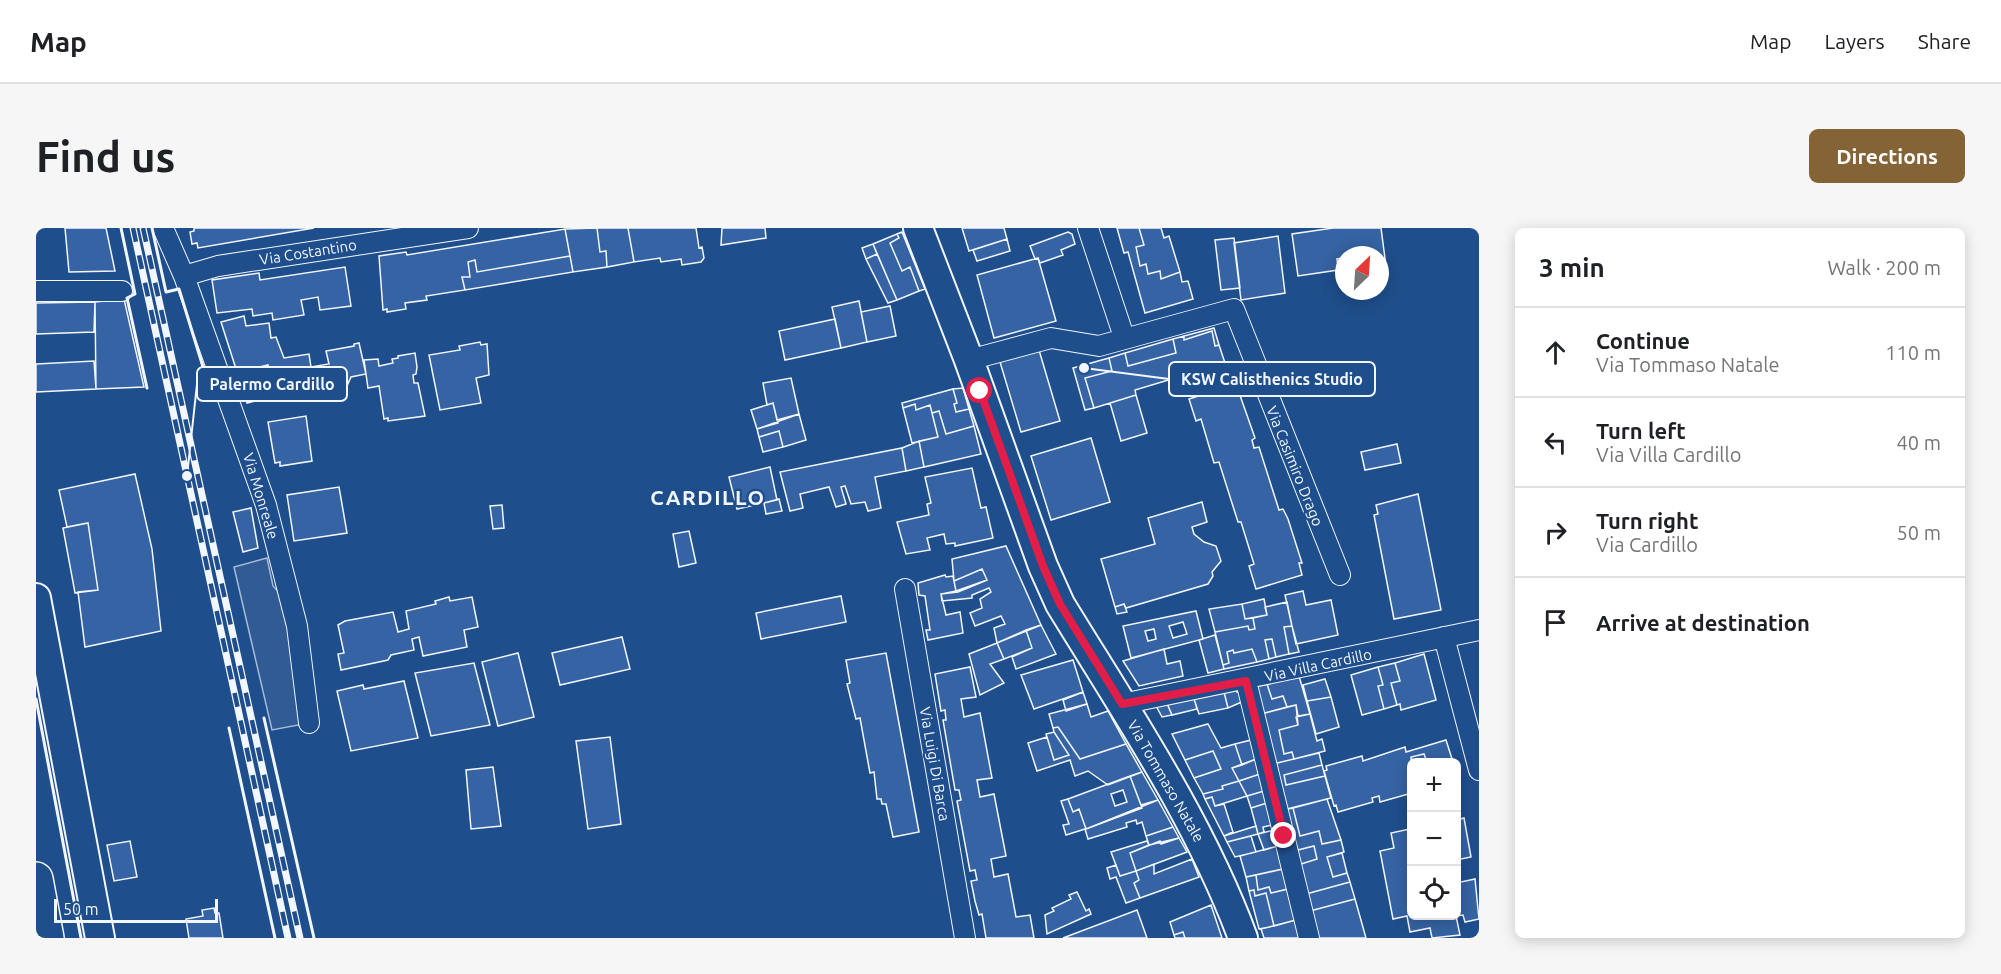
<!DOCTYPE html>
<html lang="en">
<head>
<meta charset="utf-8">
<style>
  body { margin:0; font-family:Ubuntu,sans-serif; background:#f6f6f6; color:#202124 }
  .controls { position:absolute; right:18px; bottom:18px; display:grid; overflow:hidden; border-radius:9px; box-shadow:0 3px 15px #0003 }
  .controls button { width:54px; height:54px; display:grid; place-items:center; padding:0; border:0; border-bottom:2px solid #e0e0e0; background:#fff; color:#202124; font:30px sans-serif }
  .compass { position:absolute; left:1299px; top:18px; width:54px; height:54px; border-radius:50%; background:#fff; box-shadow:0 3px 15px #0003; rotate:25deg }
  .scale { position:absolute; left:18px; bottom:15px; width:164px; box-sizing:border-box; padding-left:6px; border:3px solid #f2f6ff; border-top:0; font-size:16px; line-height:21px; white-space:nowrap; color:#f2f6ff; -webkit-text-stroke:4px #1f4e8c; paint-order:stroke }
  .stop { position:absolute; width:18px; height:18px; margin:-14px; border:4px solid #e11d48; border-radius:50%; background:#fff }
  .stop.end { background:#e11d48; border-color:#fff; box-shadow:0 2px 6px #0008 }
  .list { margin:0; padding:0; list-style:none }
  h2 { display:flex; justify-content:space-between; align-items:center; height:78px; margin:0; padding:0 24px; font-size:26px }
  h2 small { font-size:20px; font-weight:400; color:#757577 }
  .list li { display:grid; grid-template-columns:39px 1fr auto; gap:18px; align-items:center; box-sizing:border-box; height:90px; padding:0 24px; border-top:2px solid #e0e0e0 }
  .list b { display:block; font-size:22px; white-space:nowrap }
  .list p { margin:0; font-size:20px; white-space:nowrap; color:#757577 }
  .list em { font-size:20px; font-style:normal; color:#757577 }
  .icon { flex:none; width:33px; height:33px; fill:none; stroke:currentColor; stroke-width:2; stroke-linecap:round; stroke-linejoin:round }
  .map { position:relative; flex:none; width:1443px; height:710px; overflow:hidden; border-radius:9px }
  header { display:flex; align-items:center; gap:36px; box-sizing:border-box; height:84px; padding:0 30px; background:#fff; border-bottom:2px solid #e0e0e0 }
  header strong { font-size:28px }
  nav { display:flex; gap:33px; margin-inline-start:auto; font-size:21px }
  .intro { display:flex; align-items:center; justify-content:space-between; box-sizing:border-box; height:144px; padding:0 36px }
  h1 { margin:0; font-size:42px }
  .button { padding:15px 27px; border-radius:9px; background:#846436; color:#fff; font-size:21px; font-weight:700 }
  main { display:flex; gap:36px; padding:0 36px }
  aside { flex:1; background:#fff; border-radius:9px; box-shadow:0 3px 15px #0003 }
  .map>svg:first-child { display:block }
</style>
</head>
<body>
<header>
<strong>Map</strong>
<nav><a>Map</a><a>Layers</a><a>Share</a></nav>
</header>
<div class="intro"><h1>Find us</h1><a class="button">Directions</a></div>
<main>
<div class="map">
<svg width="1443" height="710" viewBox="0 0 1443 710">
  <rect width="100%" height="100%" fill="#1f4e8c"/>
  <!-- built -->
  <path fill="#305b95" stroke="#a8bbd7" stroke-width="1.5" d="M231 330 237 358 256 379 273 495 236 502 198 339Z"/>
  <!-- building -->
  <path fill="#3563a3" stroke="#f2f6ff" stroke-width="1.5" fill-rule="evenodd" d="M29 0H70L79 43 33 44Z
    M158 0H278L162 20 161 15 156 16 154 4 158 3Z
    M561 0 564 24 570 23 571 39 537 44 529 1Z
    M561 0H592L598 34 571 39 570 23 564 24Z
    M592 0H660L663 20 666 19 668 30 665 34 646 37 645 31 625 34 624 30 598 34Z
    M686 0H729L730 10 685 17Z
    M926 0H968L971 11 933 23Z
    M1081 0H1103L1108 17 1100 19 1104 38 1110 36 1112 46 1124 43 1125 51 1144 44 1146 54 1152 53 1157 71 1109 85 1092 24 1088 25Z
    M1103 0H1125L1128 10 1133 8 1144 44 1125 51 1124 43 1112 46 1110 36 1104 38 1100 19 1108 17Z
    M1297 0H1345L1350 38 1344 39V27H1308V30L1301 31 1302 42 1262 48 1256 6Z
    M529 1 534 28 441 44 439 32 432 34 434 49H426L429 62 390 68 391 72 369 75 370 81 351 84V81L347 82 343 28 370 24 371 27Z
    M866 4 889 61 883 63 874 39 866 43 854 15 863 10 861 6Z
    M1032 4 1036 6 1039 16 1025 22 1027 27 1004 35 1002 30 999 31 994 18Z
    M861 6 863 10 854 15 866 43 874 39 883 63 861 72 837 16Z
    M1242 8 1249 65 1205 72 1198 15Z
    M1198 10 1204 60 1185 62 1179 12Z
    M971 11 974 23 941 33 937 22Z
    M837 16 841 26 830 31 826 20Z
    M841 26 861 72 852 75 830 31Z
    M534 28 537 44 429 62 426 49H434L432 34 439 32 441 44Z
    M1002 30 1020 93 958 110 941 47Z
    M309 39 315 78 284 82 282 69 265 72 268 87 237 92 236 85 217 88 216 81 181 85 176 52 223 45 224 52Z
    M88 71 108 159 60 161 59 74Z
    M823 73 831 114 805 120 796 79Z
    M59 74 58 104 0 106V75Z
    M854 78 860 108 831 114 825 84Z
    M208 88 210 98 233 95 235 110 240 109 248 130 273 126 275 139 293 136 290 123 318 118V116L323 115 330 146 315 149 311 158 301 161 267 166 259 163 253 144 235 148 232 137 201 144 185 94Z
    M799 91 805 120 749 132 743 103Z
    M1178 100 1183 117 1179 118 1176 103 1148 112V108Z
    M1176 103 1179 118 1183 117 1189 135 1099 162 1100 167 1058 180 1049 150 1076 143 1073 130 1089 125 1092 138 1140 125 1137 111 1148 108V112Z
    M1137 111 1140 125 1092 138 1089 125Z
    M444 114 445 117 451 116 453 147 440 150 445 175 404 182 393 127 424 122 423 118Z
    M1003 122 1024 193 985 204 964 134Z
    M379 125 381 139 380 146 377 147 378 155H382L389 188 352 193V190L348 191 343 158 332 160 328 132 342 131 343 138 357 135 356 131 362 130V128Z
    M1073 130 1076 143 1049 150 1058 180 1049 182 1037 140Z
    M58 133 60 161 0 164V136Z
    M232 137 235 148 210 155 206 143Z
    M253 144 259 163 211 175 206 156Z
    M755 150 763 186 741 192 737 175 731 177 727 155Z
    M1200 156 1219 210 1216 212 1218 220 1223 219 1243 282 1247 281 1252 291 1266 335H1263L1266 347 1220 361 1213 338 1218 336 1205 294H1202L1183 234 1178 235 1165 191 1160 193 1153 171Z
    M927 160 933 181 920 184 918 176 921 175 917 161Z
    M917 161 921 175 918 176 920 184 933 181 938 198 910 206 903 183 896 185 894 177 880 182 879 176 867 180 866 175Z
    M1100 167 1111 205 1085 213 1074 175Z
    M737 175 742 195 721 201 715 182Z
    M879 176 880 182 894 177 902 209 876 215 867 180Z
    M903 183 910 206 938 198 945 226 888 239 883 213 902 209 896 185Z
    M763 186 770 212 747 219 743 203 723 209 721 201Z
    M270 188 276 233 244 238V234L239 235 232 194Z
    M743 203 747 219 727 224 723 209Z
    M1055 210 1074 274 1015 292 995 228Z
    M883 213 888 239 870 243 866 220Z
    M1361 216 1365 235 1329 242 1325 224Z
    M866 220 870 243 839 249 845 280 832 283 829 274 815 276 809 258 805 259 810 276 800 279 793 259 764 266 767 280 754 283 744 244Z
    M734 239 741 272 701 281 693 249Z
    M936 240 945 280 950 279 957 310 919 318V315L910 316 908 306 891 310 894 322 870 326 861 294 893 287 891 276 895 275 889 249Z
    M99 246 116 321 125 403 49 419 42 364 62 362 52 295 31 299 23 262Z
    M303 259 311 305 258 313 251 267Z
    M1382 266 1405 382 1358 391 1338 287 1342 286 1340 277Z
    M743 271 746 283 730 286 728 275Z
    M1166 274 1171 294 1156 299 1158 306 1168 314 1180 318 1185 333 1176 344 1177 348 1172 356 1090 380 1088 376 1079 379 1065 331 1119 316 1112 290Z
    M466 277 468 300 457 301 454 278Z
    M215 280 222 320 207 324 197 284Z
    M52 295 62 362 39 365 27 300Z
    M653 303 660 335 643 339 637 306Z
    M970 318 1005 397 961 415 958 400 969 396 965 388 939 398 934 385 946 380 944 371 955 364 953 360 936 367V370L906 373 905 366 922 364 951 352 946 341 918 353 916 331Z
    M946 341 951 352 920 363 918 353Z
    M909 347 910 349 917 348 920 363 905 366 910 387 924 384 927 405 892 412 890 402H894L889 368 883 367 882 355Z
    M1267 363 1270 377 1295 372 1302 407 1260 416 1249 367Z
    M805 368 810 394 725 411 720 385Z
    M413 369 414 373 436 369 442 399 428 402 431 419 387 428 383 409 376 411 378 422 355 427 352 432 305 442 302 426 308 425 302 397 309 393 357 384 362 404 373 401 370 383 400 376 399 373Z
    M1228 371 1231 387 1209 391 1206 376Z
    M1251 374 1256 398 1248 399 1253 426 1240 429 1236 411 1229 412 1233 431 1221 434 1216 421 1198 425 1197 422 1191 424 1193 435 1187 437 1179 404 1212 398 1213 402 1219 401 1217 390 1231 387 1229 379Z
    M1088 376 1091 384 1081 386 1079 379Z
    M1206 376 1209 391 1217 390 1219 401 1213 402 1212 398 1179 404 1173 381Z
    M1160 383 1167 411 1095 430 1087 398ZM1147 394 1151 406 1137 410 1133 398ZM1118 401 1120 411 1112 413 1109 403Z
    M1005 397 1020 426 980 441 976 429 996 420 990 402Z
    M1256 398 1263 424 1253 426 1248 399Z
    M990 402 996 420 968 431 961 415Z
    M1179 407 1188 441 1172 445 1163 412Z
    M586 409 594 441 524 457 516 425Z
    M1236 411 1240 429 1233 431 1229 412Z
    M961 415 968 431 954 436 968 455 944 467 933 426Z
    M1128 421 1131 436 1144 433 1147 448 1103 458 1087 433Z
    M1216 421 1221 434 1188 441 1187 437 1193 435 1191 424 1197 422 1198 425Z
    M482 425 498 489 462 498 446 434Z
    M850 425 883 604 857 609 850 576H846L845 571H841L838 544 834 545 824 490 820 491 811 456 814 455 810 432Z
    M1388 426 1400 472 1365 482 1364 476 1361 477 1355 455 1364 453 1359 435Z
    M1037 432 1047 464 998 481 985 447Z
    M438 435 454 497 395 508 379 445Z
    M1359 435 1364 453 1355 455 1361 477 1348 481 1342 458 1347 457 1342 439Z
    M934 439 940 469 925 471 928 489 944 485 956 550 941 552 944 569 958 566 970 628 955 631 958 649 972 646 980 689 994 687 998 710H950L946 686 943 687 939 673 935 653 941 652 939 642 934 643 921 573 925 572 923 562H919L907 492H910L909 482 905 483 899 446Z
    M1342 439 1347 457 1342 458 1348 481 1326 487 1315 447Z
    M1263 448 1274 486 1262 488 1260 477 1251 479 1247 468 1236 471 1231 456Z
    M1289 451 1295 469 1271 473 1267 457Z
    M368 453 382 510 315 523 301 463 327 457 328 461Z
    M1231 456 1236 471 1247 468 1251 479 1225 486 1218 459Z
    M1201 461V464L1206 463 1208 473 1192 480 1188 464Z
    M1047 464 1051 476 1030 483 1027 472Z
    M1188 464 1192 480 1163 486 1158 471Z
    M1157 467 1161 481 1136 487 1130 473Z
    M1295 469 1303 499 1280 506 1271 473Z
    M1130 473 1136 487 1126 489 1119 476Z
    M1051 476 1055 489 1072 483 1090 516 1044 531 1022 499 1017 500 1013 486Z
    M1260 477 1262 497 1243 502 1248 526 1256 524 1258 531 1237 536 1225 486Z
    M1274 486 1281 513 1286 511 1289 523 1258 531 1256 524 1248 526 1243 502 1262 497 1260 489Z
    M1172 496 1185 520 1199 516 1206 537 1196 540 1203 553 1186 558 1187 561 1167 566 1158 550 1185 541 1177 523 1149 532 1136 506Z
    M1022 499 1044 531 1090 516 1106 544 1072 557 1052 543 1039 548 1034 532 1001 543 992 515 1011 509 1018 532 1033 527 1018 504 1017 500Z
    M1018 504 1033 527 1018 532 1010 506Z
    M574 509 585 596 552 601 540 513Z
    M1215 512 1220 531 1206 537 1199 516Z
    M1410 512 1417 534H1391L1388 526 1375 529 1376 565 1344 574 1343 568 1336 570 1337 574 1302 584 1300 577 1298 578 1288 543 1291 542 1290 538 1326 528 1327 533 1369 519 1370 524Z
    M1177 523 1185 541 1158 550 1149 532Z
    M1283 525 1286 537 1248 547 1250 557 1289 548 1295 570 1247 582 1237 536Z
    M1388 526 1391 534H1377L1375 529Z
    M1220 531 1224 546 1203 553 1196 540Z
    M1286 537 1289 548 1250 557 1248 547Z
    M457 539 465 598 435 601 430 542Z
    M1106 544 1122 572 1105 577 1094 548Z
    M1224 546 1228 563 1211 568 1203 553Z
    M1094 548 1106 580 1050 601 1043 581 1037 584 1032 571ZM1087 562 1091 574 1079 578 1075 566Z
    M1203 553 1211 568 1179 578 1176 569 1169 571 1167 566 1187 561 1186 558Z
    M1228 563 1231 575 1215 580 1211 568Z
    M1176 569 1179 578 1188 576 1197 604 1188 608 1169 571Z
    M1032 571 1037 584 1043 581 1050 601 1122 572 1137 599 1110 608 1106 594 1101 596 1100 592 1090 595 1091 599 1052 611 1049 601 1030 607 1027 597 1033 596 1025 573Z
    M1291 571 1305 612 1286 616 1283 603 1264 608 1257 580Z
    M1231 575 1236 597 1227 599 1228 604 1222 606 1215 580Z
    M1257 580 1264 608 1283 603 1286 616 1305 612 1308 624 1291 629 1297 649 1311 645 1314 654 1270 666 1262 637 1281 631 1278 618 1258 623 1247 582Z
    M1376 589V688H1420V655L1439 651 1443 691 1429 694 1427 687 1420 688 1424 707 1396 710 1394 700 1374 704 1371 688 1357 691 1344 623 1358 620 1355 605 1374 601 1372 590Z
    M1428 590 1435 629 1420 632V592Z
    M1220 598 1222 606 1191 614 1188 608Z
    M1137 599 1143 610 1113 617 1110 608Z
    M1238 602 1242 618 1228 622 1222 606Z
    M1215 608 1220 624 1199 629 1191 614Z
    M1143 610 1151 624 1100 643 1094 625 1124 613 1125 616Z
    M94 613 101 649 78 653 71 617Z
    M1111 613 1113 617 1094 625 1100 643 1084 648 1075 624Z
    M1242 618 1247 641 1210 649 1204 628Z
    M1278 618 1281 631 1262 637 1258 623Z
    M1306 625 1311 645 1297 649 1291 629Z
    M1156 631 1163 649 1104 670 1098 655 1103 652 1100 643 1118 636V646Z
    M1080 637 1084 648 1100 643 1103 652 1098 655 1104 670 1090 675 1080 649 1074 651 1071 640Z
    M1247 641 1252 661 1235 665 1233 659 1222 662 1220 647Z
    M1220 647 1222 662 1233 659 1235 665 1252 661 1260 692 1238 698 1230 665 1219 668 1218 662 1213 663 1210 649Z
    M1314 654 1319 671 1274 683 1270 666Z
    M1218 662 1219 668 1230 665 1238 698 1223 701 1213 663Z
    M1041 664 1050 683 1053 681 1055 686 1011 706 1009 687 1018 683 1016 680 1035 671 1033 667Z
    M1319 671 1330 710H1280L1274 683Z
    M1175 677 1186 710H1149L1147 704 1138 707 1134 694Z
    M178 680 179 685H183L187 710H153L150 691 167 688 166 682Z
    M1101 682 1111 710H1027Z
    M1260 692 1265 710H1228L1225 701Z
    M1147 704 1149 710H1139L1138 707Z"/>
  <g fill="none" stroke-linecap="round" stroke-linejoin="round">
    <defs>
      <path id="street" d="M127 0 148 48 230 277 261 398 273 495
        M1052 0 1088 109
        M148 48 182 38 432 0
        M0 63H86
        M933 132 1015 110 1063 118 1198 81 1304 347
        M869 361 929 710
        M1408 409 1443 542
        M1210 453 1273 710
        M1086 476 1443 402"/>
      <path id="secondary" d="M882 0 933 132 1007 338 1024 376C1090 484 1163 591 1207 710
        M0 370 64 710"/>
      <path id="highway" d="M0 651 11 710"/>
    </defs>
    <!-- street casing -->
    <use href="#street" stroke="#f2f6ff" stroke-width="22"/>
    <!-- secondary casing -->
    <use href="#secondary" stroke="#f2f6ff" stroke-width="32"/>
    <!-- highway casing -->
    <use href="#highway" stroke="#f2f6ff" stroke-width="36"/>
    <!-- street -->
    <use href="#street" stroke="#1f4e8c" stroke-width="20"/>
    <!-- secondary -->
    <use href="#secondary" stroke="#1f4e8c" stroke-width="28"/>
    <!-- highway -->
    <use href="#highway" stroke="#1f4e8c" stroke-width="33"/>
    <defs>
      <path id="rail" d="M97 0 252 710
        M107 0 264 710"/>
    </defs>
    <!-- rail casing -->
    <use href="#rail" stroke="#f2f6ff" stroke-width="7"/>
    <!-- rail -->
    <use href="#rail" stroke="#1f4e8c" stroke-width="4.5" stroke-dasharray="14" stroke-linecap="butt"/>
    <!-- wall -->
    <path stroke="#f2f6ff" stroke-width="3" d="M85 0 99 66 91 70 111 160
      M116 0 130 64 143 61 172 155
      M0 471 45 710
      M228 490 278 710
      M193 500 239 710"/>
  </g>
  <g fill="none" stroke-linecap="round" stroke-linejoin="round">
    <!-- route -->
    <path stroke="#e11d48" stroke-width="8" d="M944 163 1007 338 1024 376 1086 476 1210 453 1248 608"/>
  </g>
  <g text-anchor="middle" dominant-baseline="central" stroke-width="4.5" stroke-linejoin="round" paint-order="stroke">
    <!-- street labels -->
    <g font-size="15" fill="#f2f6ff" stroke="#1f4e8c">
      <text transform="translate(272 24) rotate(-9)">Via Costantino</text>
      <text transform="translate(1259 238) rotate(68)">Via Casimiro Drago</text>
      <text transform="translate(225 268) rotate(73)">Via Monreale</text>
      <text transform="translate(1282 437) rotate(-12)">Via Villa Cardillo</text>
      <text transform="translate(899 536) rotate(80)">Via Luigi Di Barca</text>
      <text transform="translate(1130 553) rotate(60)">Via Tommaso Natale</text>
    </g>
    <!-- district labels -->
    <g font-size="21" font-weight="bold" letter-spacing="1.5" fill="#f2f6ff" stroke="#1f4e8c">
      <text x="672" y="269">CARDILLO</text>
    </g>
  </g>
  <!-- callouts -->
  <path fill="none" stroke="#f2f6ff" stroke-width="2" d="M1048 140L1133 151M151 248L161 156"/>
  <g fill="#f2f6ff" stroke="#1f4e8c" stroke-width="2">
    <circle cx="1048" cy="140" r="6"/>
    <circle cx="151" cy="248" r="6"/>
  </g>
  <g fill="#1f4e8c" stroke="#f2f6ff" stroke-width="2">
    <rect x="1133" y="134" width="206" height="34" rx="6"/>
    <rect x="161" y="139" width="150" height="34" rx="6"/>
  </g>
  <g font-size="16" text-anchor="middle" font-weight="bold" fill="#f2f6ff">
    <text x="1236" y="157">KSW Calisthenics Studio</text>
    <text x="236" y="162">Palermo Cardillo</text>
  </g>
</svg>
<div class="controls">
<button>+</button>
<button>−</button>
<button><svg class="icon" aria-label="locate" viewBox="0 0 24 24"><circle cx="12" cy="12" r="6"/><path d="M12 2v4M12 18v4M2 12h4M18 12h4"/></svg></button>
</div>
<svg class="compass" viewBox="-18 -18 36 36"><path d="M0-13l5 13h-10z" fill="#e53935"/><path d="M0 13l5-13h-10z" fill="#757577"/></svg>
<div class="scale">50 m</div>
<div class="stop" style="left:944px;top:163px"></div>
<div class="stop end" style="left:1248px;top:608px"></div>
</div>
<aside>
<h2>3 min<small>Walk · 200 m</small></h2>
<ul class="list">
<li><svg class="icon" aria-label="ahead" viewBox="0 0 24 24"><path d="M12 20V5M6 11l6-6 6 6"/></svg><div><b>Continue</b><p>Via Tommaso Natale</p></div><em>110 m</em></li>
<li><svg class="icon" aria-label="left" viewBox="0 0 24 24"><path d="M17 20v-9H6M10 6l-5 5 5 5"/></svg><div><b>Turn left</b><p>Via Villa Cardillo</p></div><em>40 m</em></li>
<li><svg class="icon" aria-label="right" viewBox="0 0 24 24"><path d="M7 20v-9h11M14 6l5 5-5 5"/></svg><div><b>Turn right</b><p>Via Cardillo</p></div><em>50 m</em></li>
<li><svg class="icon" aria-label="arrive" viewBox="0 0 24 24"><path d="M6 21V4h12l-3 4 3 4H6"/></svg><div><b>Arrive at destination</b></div></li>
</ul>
</aside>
</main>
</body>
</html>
